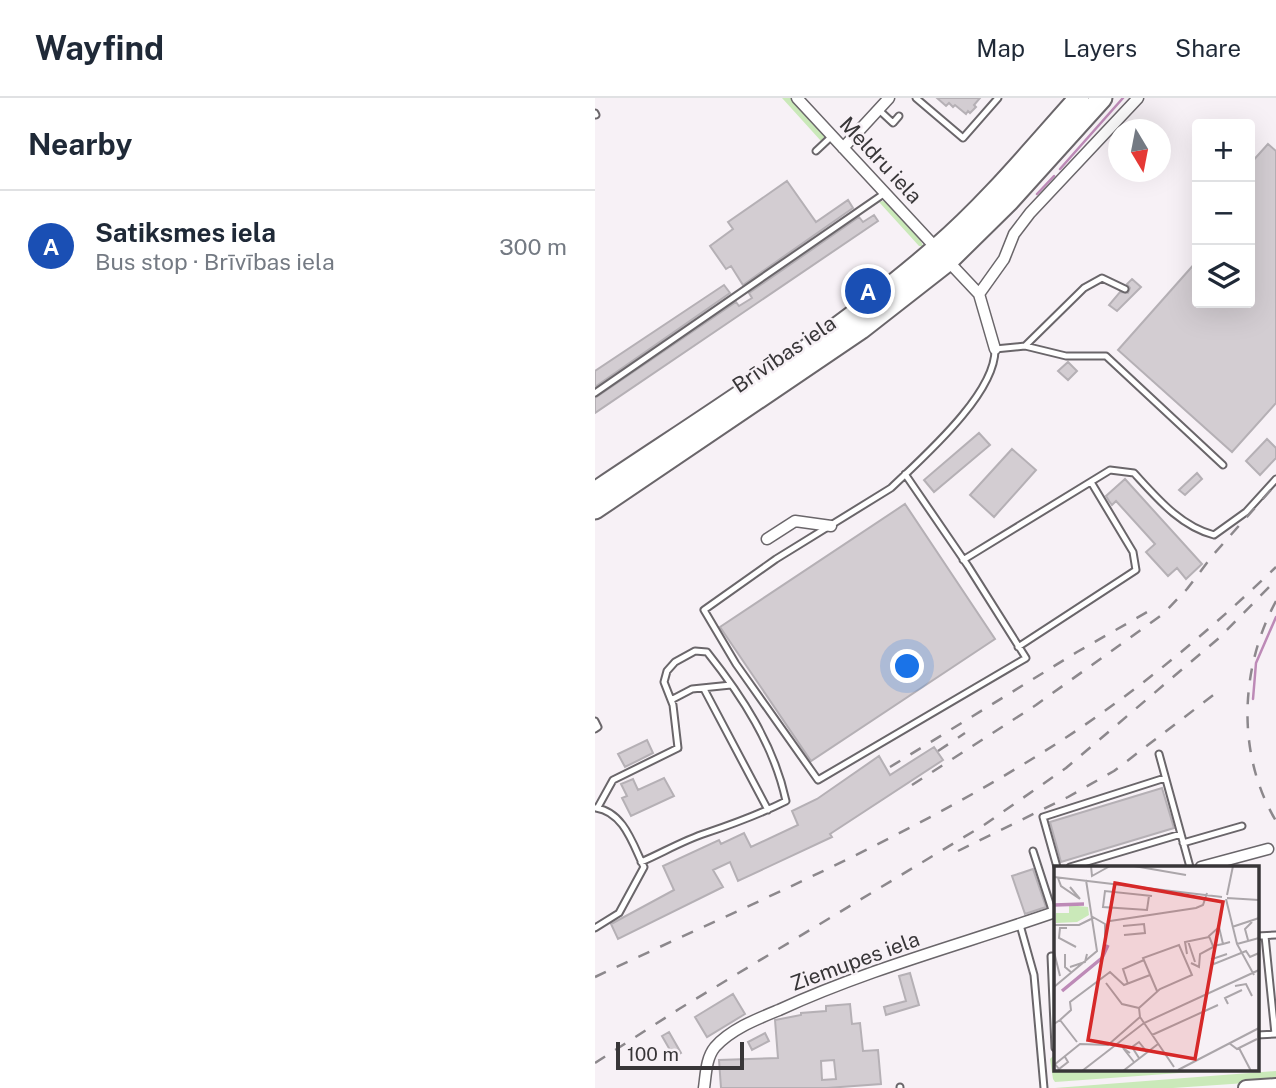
<!DOCTYPE html>
<html lang="en">
<head>
<meta charset="utf-8">
<style>
  body { margin:0; font-family:"Public Sans",sans-serif; background:#f6f6f7; color:#1f2937 }
  .controls { position:absolute; right:21px; top:21px; display:grid; overflow:hidden; border-radius:7px; box-shadow:0 7px 28px #0002 }
  .controls button { width:63px; height:63px; display:grid; place-items:center; padding:0; border:0; border-bottom:2px solid #e0e1e3; background:#fff; color:#1f2937; font:35px sans-serif }
  .compass { position:absolute; left:513px; top:21px; width:63px; height:63px; border-radius:50%; background:#fff; box-shadow:0 7px 28px #0002; rotate:170deg }
  .scale { position:absolute; left:21px; bottom:18px; width:128px; box-sizing:border-box; padding-left:7px; border:4px solid #383638; border-top:0; font-size:19px; line-height:24px; white-space:nowrap; color:#383638; -webkit-text-stroke:5px #f7f1f6; paint-order:stroke }
  .you { position:absolute; left:313px; top:569px; width:24px; height:24px; margin:-18px; border:5px solid #fff; border-radius:50%; background:#1a73e8; box-shadow:0 0 0 10px #1a73e833 }
  .badge { display:grid; place-items:center; width:46px; height:46px; border-radius:50%; background:#111827; color:#fff; font-size:23px; font-weight:700 }
  .pin { position:absolute; translate:-50% -50%; border:4px solid #fff; box-shadow:0 2px 7px #0006 }
  .list { margin:0; padding:0; list-style:none }
  h2 { display:flex; justify-content:space-between; align-items:center; height:91px; margin:0; padding:0 28px; font-size:30px }
  h2 small { font-size:23px; font-weight:400; color:#747a83 }
  .list li { display:grid; grid-template-columns:46px 1fr auto; gap:21px; align-items:center; box-sizing:border-box; height:112px; padding:0 28px; border-top:2px solid #e0e1e3 }
  .list b { display:block; font-size:26px; white-space:nowrap }
  .list p { margin:0; font-size:23px; white-space:nowrap; color:#747a83 }
  .list em { font-size:23px; font-style:normal; color:#747a83 }
  .icon { flex:none; width:38px; height:38px; fill:none; stroke:currentColor; stroke-width:2; stroke-linecap:round; stroke-linejoin:round }
  .map { position:relative; flex:none; width:681px; height:990px; overflow:hidden }
  header { display:flex; align-items:center; gap:42px; box-sizing:border-box; height:98px; padding:0 35px; background:#fff; border-bottom:2px solid #e0e1e3 }
  header strong { font-size:33px }
  nav { display:flex; gap:38px; margin-inline-start:auto; font-size:24px }
  main { display:flex }
  aside { flex:1; background:#fff }
  .map>svg:first-child { display:block }
</style>
</head>
<body>
<header>
<strong>Wayfind</strong>
<nav><a>Map</a><a>Layers</a><a>Share</a></nav>
</header>
<main>
<aside>
<h2>Nearby<small></small></h2>
<ul class="list">
<li><span class="badge" style="background:#1a4fb4">A</span><div><b>Satiksmes iela</b><p>Bus stop · Brīvības iela</p></div><em>300 m</em></li>
</ul>
</aside>
<div class="map">
<svg width="681" height="990" viewBox="0 0 681 990">
  <rect width="100%" height="100%" fill="#f7f1f6"/>
  <!-- green -->
  <path fill="#cae9b9" d="M187 0H196L230 36V41L226 43Z
    M288 103 292 104 324 138 328 148H324L284 104Z
    M459 957 461 974 509 971H640L460 984 458 981 455 961Z
    M681 973V983L578 990H460Z"/>
  <g fill="none" stroke-linecap="round" stroke-linejoin="round">
    <!-- stream -->
    <path stroke="#bd8ab7" stroke-width="2.5" d="M465 71 528 0
      M442 96 459 78
      M658 601 661 565 681 519"/>
  </g>
  <!-- building -->
  <path fill="#d3cdd2" stroke="#b5b0b5" stroke-width="2" fill-rule="evenodd" d="M342 0H385L379 7 381 9 375 15 373 13 371 16 360 7 358 9 354 5 351 8Z
    M673 46 681 53V305L637 354 523 252 602 163V205H655V66Z
    M192 83 221 124 253 102 258 110 148 187 136 168 131 171 115 148 138 131 133 124Z
    M279 117 283 123 0 315V300L141 204 144 208 157 200 154 195 264 119 268 124Z
    M537 181 546 189 522 213 514 207 525 194 533 195 535 190 532 186Z
    M129 187 135 195 0 289V273Z
    M473 264 482 273 473 282 463 273Z
    M384 335 395 347 339 394 329 382Z
    M672 341 681 350V360L665 377 651 363Z
    M417 351 441 372 399 419 375 397Z
    M602 375 607 381 590 397 584 392Z
    M530 381 607 466 591 481 582 470 573 478 551 454 560 446 521 403 517 407 514 403 511 398Z
    M310 406 400 541 216 663 125 529Z
    M52 642 58 655 30 669 23 656Z
    M339 649 348 662 235 736 237 739 143 783 135 764 118 772 128 789 23 841 16 826 79 792 68 768 124 742 126 746 149 735 156 749 203 727 197 713 222 701 284 658 295 677Z
    M69 680 79 698 36 718 27 700 32 698 26 686 38 681 43 692Z
    M567 690 579 730 466 764 455 724Z
    M438 771 451 809 430 816 417 778Z
    M315 875 324 907 291 917 289 909 311 903 304 878Z
    M138 896 150 916 112 939 100 919Z
    M255 906 257 926 265 925 268 953 283 952 286 986 232 990H126L124 962 183 960 180 922 206 917V915L231 913V908ZM239 962 241 981 227 982 226 963Z
    M74 934 86 955 79 959 67 938Z
    M170 935 174 943 157 952 153 944Z"/>
  <g fill="none" stroke-linecap="round" stroke-linejoin="round">
    <defs>
      <path id="lane" d="M321 0 368 40 403 0
        M284 12 298 25 304 18
        M0 15 1 17
        M221 53 237 38
        M430 248 489 190 507 180 530 191
        M0 295 290 95
        M310 376 373 468 431 560 223 682 141 566 109 512 181 461 296 390C327 360 401 296 400 251L430 248 471 258H511L628 367
        M368 462 515 372 539 375C562 400 585 428 619 437L651 414 681 381
        M423 549 541 472 538 454 496 384
        M109 591 173 712
        M76 602 97 591 136 587
        M0 623 3 629 0 631
        M564 656 595 769
        M3 709 18 682 83 650 78 607 69 584 72 573 80 564 100 553 112 554C147 598 179 647 191 703 165 716 138 726 111 735 89 742 67 755 46 764
        M588 745 647 728
        M438 753 458 815
        M462 769 448 719 570 680
        M475 769 586 736
        M425 827 439 877 449 990
        M0 830 24 815 49 769C38 747 29 714 1 710
        M662 838 681 837
        M670 838 680 936
        M662 937 681 936
        M460 950 456 858H460
        M305 989V990"/>
      <path id="street" d="M202 0 342 151
        M248 50 294 0
        M352 162 384 196 400 251
        M384 196 409 161 419 136 435 115 543 0
        M172 441 200 423 236 428
        M606 769 673 751
        M109 990C111 976 111 960 120 949 136 931 162 921 184 912 273 871 368 846 460 814"/>
      <path id="secondary" d="M651 990 681 988"/>
      <path id="highway" d="M0 394C116 316 236 242 342 150 394 105 438 51 484 0
        M0 411 266 231 353 163 414 103 507 0"/>
    </defs>
    <!-- lane casing -->
    <use href="#lane" stroke="#6a666a" stroke-width="9"/>
    <!-- street casing -->
    <use href="#street" stroke="#6a666a" stroke-width="13"/>
    <!-- secondary casing -->
    <use href="#secondary" stroke="#6a666a" stroke-width="18"/>
    <!-- highway casing -->
    <use href="#highway" stroke="#6a666a" stroke-width="23"/>
    <!-- lane -->
    <use href="#lane" stroke="#fff" stroke-width="5"/>
    <!-- street -->
    <use href="#street" stroke="#fff" stroke-width="10"/>
    <!-- secondary -->
    <use href="#secondary" stroke="#fff" stroke-width="14"/>
    <!-- highway -->
    <use href="#highway" stroke="#fff" stroke-width="19"/>
    <!-- rail -->
    <path stroke="#8c888c" stroke-width="2.5" stroke-dasharray="12 12" stroke-linecap="butt" d="M681 503C645 570 641 656 681 723
      M343 653 370 635
      M295 669 482 554 561 509
      M317 687 441 607 568 516 592 491 618 457 681 386
      M363 753 473 699 519 673 621 595
      M0 879C149 809 304 744 445 656 531 603 608 539 681 469
      M0 965 84 911 389 727 471 670 624 540 681 482"/>
  </g>
  <g text-anchor="middle" dominant-baseline="central" stroke-width="5" stroke-linejoin="round" paint-order="stroke">
    <!-- street labels -->
    <g font-size="21" fill="#383638" stroke="#f7f1f6">
      <text transform="translate(286 62) rotate(47)">Meldru iela</text>
      <text transform="translate(189 256) rotate(-34)">Brīvības iela</text>
      <text transform="translate(260 863) rotate(-20)">Ziemupes iela</text>
    </g>
  </g>
  <!-- overview -->
  <g transform="translate(459 768)">
    <rect width="205" height="205" fill="#f7f1f6"/>
    <path d="M15 39 34 41 35 49 23 56 2 57V47H15Z" fill="#cae9b9"/>
    <path fill="none" stroke="#bd8ab7" stroke-width="3.5" d="M0 39 30 38M8 125 48 92 54 79"/>
    <path fill="none" stroke="#aba6aa" stroke-width="2" d="M37 0 38 10 56 0M80 0 132 9M0 11 168 31M4 12 7 20 26 33 16 21M173 29 179 0M95 30 93 44 49 41 51 25 98 30M173 32 205 34M172 33 183 78 200 109M37 50 51 58V73M56 55 142 42 149 39 153 27M0 59H25L37 53M69 60 90 58 91 67 70 69M178 61 205 52M13 62H6L5 72 22 81M194 74 191 63 198 56M134 75 141 96M169 78 159 80 155 70 165 61 169 78 176 76M183 78 205 72M0 86 6 110M11 88V101L18 107M133 88 131 76 155 71M173 88 158 93 160 98 192 85 196 91 205 87M137 97 145 101 146 88 161 80M16 101 31 96 33 88M52 117 68 138 85 142M74 118 69 103 90 94M181 120 192 118 198 130M0 121 43 85 32 14M103 125 89 92 125 79 138 109 106 123 85 142 86 151 120 201M174 138 171 132 188 124M6 154 17 144 16 136 56 106 70 119 96 109M0 158 6 154 23 176M98 169 164 139M175 177 183 183 203 173M185 182 197 205M76 187 69 182 80 196M85 192 78 181 85 176 93 186M1 198 5 203 14 196 11 191M0 199 26 178 54 179 86 151M124 204 205 162M28 205 90 157 205 104M69 205 104 178"/>
    <path fill="#d62828" fill-opacity="0.15" stroke="#d62828" stroke-width="3.5" d="M61 17 169 36 141 193 34 174Z"/>
    <rect width="205" height="205" fill="none" stroke="#383638" stroke-width="3.5"/>
  </g>
</svg>
<div class="controls">
<button>+</button>
<button>−</button>
<button><svg class="icon" aria-label="layers" viewBox="0 0 24 24"><path d="M12 4l9 5-9 5-9-5zM3 14l9 5 9-5"/></svg></button>
</div>
<svg class="compass" viewBox="-18 -18 36 36"><path d="M0-13l5 13h-10z" fill="#e53935"/><path d="M0 13l5-13h-10z" fill="#747a83"/></svg>
<div class="scale">100 m</div>
<div class="you"></div>
<div class="pin badge" style="left:273px;top:193px;background:#1a4fb4">A</div>
</div>
</main>
</body>
</html>
